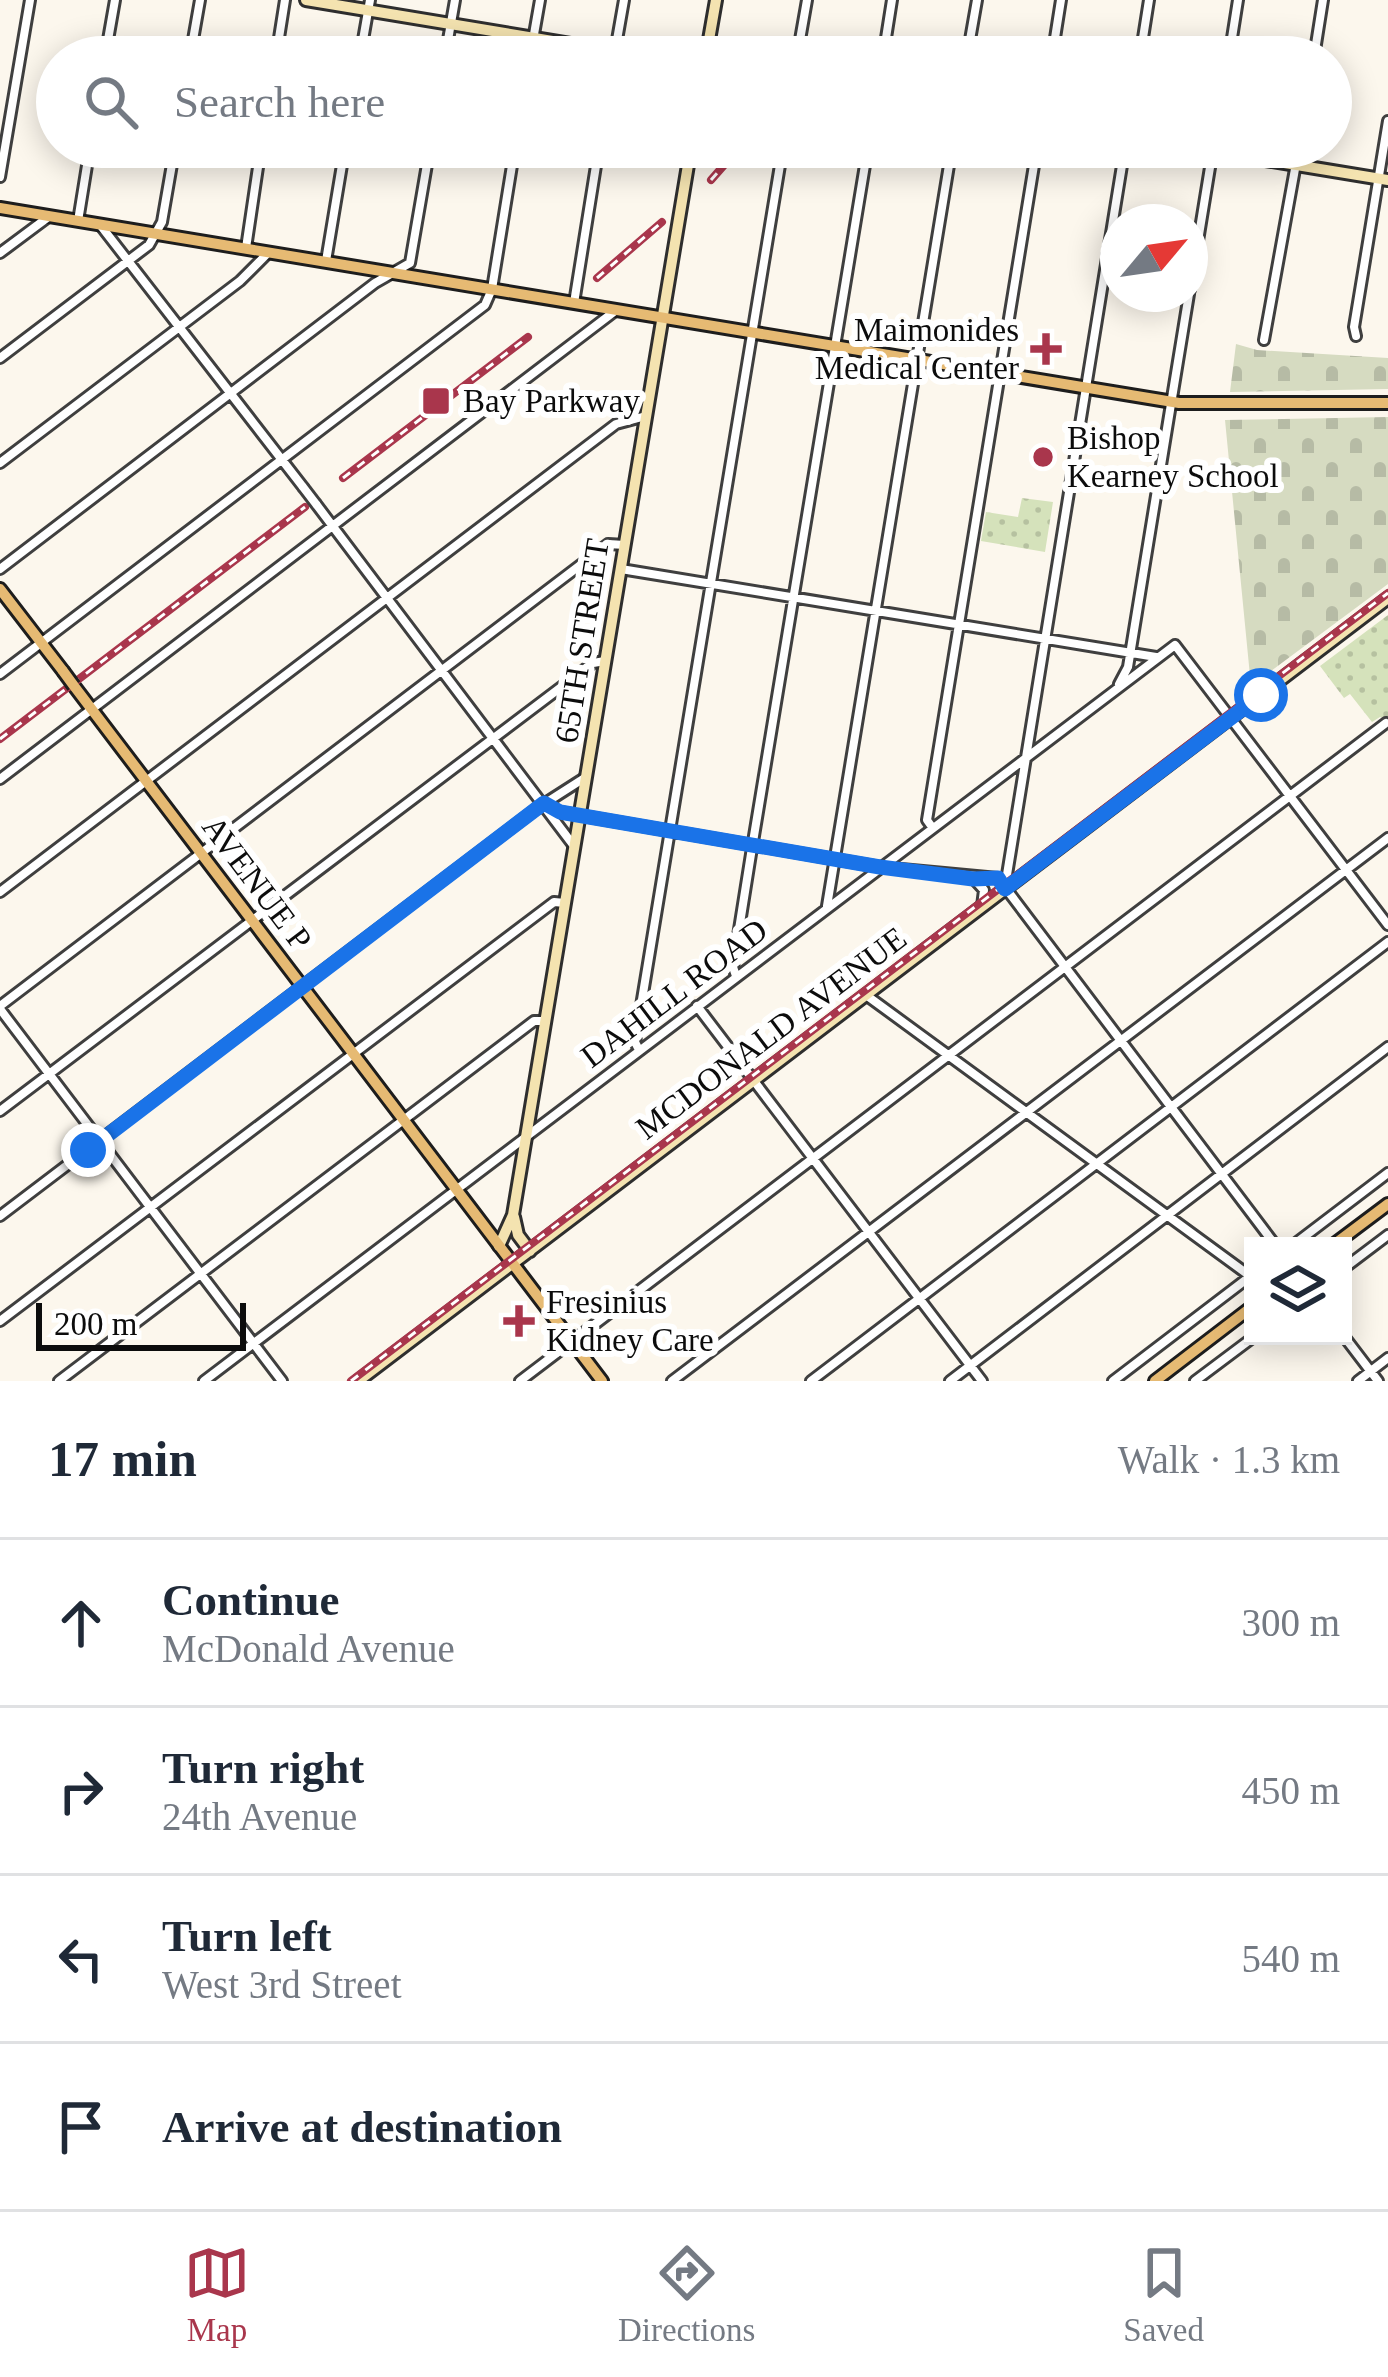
<!DOCTYPE html>
<html lang="en">
<head>
<meta charset="utf-8">
<style>
  body { margin:0; font-family:Georgia,serif; background:#f2f2f3; color:#1f2937 }
  .controls { position:absolute; right:36px; bottom:36px; display:grid; overflow:hidden; border-radius:0px; box-shadow:0 6px 30px #0003 }
  .controls button { width:108px; height:108px; display:grid; place-items:center; padding:0; border:0; border-bottom:3px solid #e0e1e3; background:#fff; color:#1f2937; font:60px sans-serif }
  .compass { position:absolute; left:1100px; top:204px; width:108px; height:108px; border-radius:50%; background:#fff; box-shadow:0 6px 30px #0003; rotate:61deg }
  .scale { position:absolute; left:36px; bottom:30px; width:210px; box-sizing:border-box; padding-left:12px; border:6px solid #0c0c0c; border-top:0; font-size:33px; line-height:42px; white-space:nowrap; color:#0c0c0c; -webkit-text-stroke:9px #fff; paint-order:stroke }
  .stop { position:absolute; width:36px; height:36px; margin:-27px; border:9px solid #1a73e8; border-radius:50%; background:#fff }
  .stop.end { background:#1a73e8; border-color:#fff; box-shadow:0 3px 12px #0008 }
  .list { margin:0; padding:0; list-style:none }
  h2 { display:flex; justify-content:space-between; align-items:center; height:156px; margin:0; padding:0 48px; font-size:51px }
  h2 small { font-size:39px; font-weight:400; color:#747a83 }
  .list li { display:grid; grid-template-columns:78px 1fr auto; gap:36px; align-items:center; box-sizing:border-box; height:168px; padding:0 48px; border-top:3px solid #e0e1e3 }
  .list b { display:block; font-size:45px; white-space:nowrap }
  .list p { margin:0; font-size:39px; white-space:nowrap; color:#747a83 }
  .list em { font-size:39px; font-style:normal; color:#747a83 }
  .icon { flex:none; width:66px; height:66px; fill:none; stroke:currentColor; stroke-width:2; stroke-linecap:round; stroke-linejoin:round }
  .map { position:relative; flex:none; width:1388px; height:1381px; overflow:hidden }
  .search { position:absolute; background:#fff; box-shadow:0 6px 30px #0003; left:36px; right:36px; top:36px; height:132px; display:flex; align-items:center; gap:30px; box-sizing:border-box; padding:0 42px; border-radius:66px; color:#747a83; font-size:45px }
  .sheet { height:828px; background:#fff }
  nav { display:flex; justify-content:space-around; align-items:center; box-sizing:border-box; height:168px; border-top:3px solid #e0e1e3; background:#fff; font-size:33px; color:#747a83 }
  nav a { display:grid; justify-items:center; gap:6px }
  nav .on { color:#a9364c }
  .map>svg:first-child { display:block }
</style>
</head>
<body>
<div class="map">
<svg width="1388" height="1381" viewBox="0 0 1388 1381">
  <defs>
    <pattern id="grass-dots" width="8" height="8" patternUnits="userSpaceOnUse" patternTransform="scale(3)"><rect width="8" height="8" fill="#d5e2bb"/><path d="M2 2h.1M6 6h.1" fill="none" stroke="#b6c1a0" stroke-width="1.8" stroke-linecap="round"/></pattern>
    <pattern id="cemetery-stones" width="16" height="16" patternUnits="userSpaceOnUse" patternTransform="scale(3)"><rect width="16" height="16" fill="#d6dbc1"/><path d="M2 7V4a2 2 0 0 1 4 0v3zM10 15v-3a2 2 0 0 1 4 0v3z" fill="#b6bba5"/></pattern>
  </defs>
  <rect width="100%" height="100%" fill="#fcf7ed"/>
  <!-- grass -->
  <path fill="url(#grass-dots)" d="M1022 498 1053 502 1045 552 981 541 986 512 1018 517Z
    M1388 615V720L1380 717 1372 722 1350 694 1344 698 1320 666Z"/>
  <!-- cemetery -->
  <path fill="url(#cemetery-stones)" d="M1236 344 1257 350 1388 358V389L1230 392Z
    M1388 417V584L1251 686 1225 420Z"/>
  <g fill="none" stroke-linecap="round" stroke-linejoin="round">
    <defs>
      <path id="street" d="M105 57 115 0
        M190 57 200 0
        M276 57 285 0
        M360 57 370 0
        M445 57 455 0
        M530 57 540 0
        M614 57 624 0
        M797 57 807 0
        M883 57 892 0
        M967 57 977 0
        M1052 57 1061 0
        M1140 57 1149 0
        M1229 57 1238 0
        M1314 57 1323 0
        M0 177 30 0
        M78 221 90 147
        M101 226 303 487
        M246 248 261 147
        M0 253 47 218
        M326 261 345 147
        M1190 290 1213 149
        M574 303 599 147
        M1356 336 1354 327 1388 121
        M1264 340 1299 147
        M0 358 149 245 162 222 175 147
        M0 463 240 281 268 253
        M316 504 574 846
        M0 569 375 283 410 263 430 147
        M621 569 1156 657
        M0 674 485 305 492 289 515 147
        M1119 684 1128 667 1189 294
        M0 779 615 311
        M544 803 560 812 880 867 998 878 1276 1246
        M932 827 927 820 1037 147
        M974 879 984 890 982 906
        M1005 887 1125 147
        M0 892 616 424 646 416
        M827 906 952 147
        M736 976 733 967 751 854 868 147
        M866 995 1250 1276
        M0 1006 608 544 625 545
        M697 1006 982 1381
        M0 1009 282 1381
        M639 1050 635 1042 783 147
        M0 1111 593 663 605 661
        M0 1216 536 809 586 777
        M1292 1246 1388 1173
        M1343 1269 1388 1235
        M0 1321 554 902 565 903
        M1343 1335 1378 1381
        M59 1381 534 1021H546
        M204 1381 1175 645 1388 925
        M520 1381 1386 723
        M672 1381 1388 838
        M811 1381 1388 942
        M950 1381 1388 1047
        M1113 1381 1252 1275
        M1195 1381 1255 1336
        M1358 1381 1388 1358"/>
      <path id="secondary" d="M306 0 649 57
        M706 57 716 0
        M1186 147 1388 180
        M514 1217 518 1235 530 1251
        M499 1246 513 1215 691 147
        M358 1381 1388 598"/>
      <path id="primary" d="M0 208 1179 403H1388
        M0 589 63 671
        M74 686 602 1381
        M1332 1246 1388 1204
        M1155 1381 1253 1306"/>
    </defs>
    <!-- street casing -->
    <use href="#street" stroke="#3f3f3f" stroke-width="14"/>
    <!-- secondary casing -->
    <use href="#secondary" stroke="#2e2e2e" stroke-width="16"/>
    <!-- primary casing -->
    <use href="#primary" stroke="#1d1d1d" stroke-width="16"/>
    <!-- street -->
    <use href="#street" stroke="#fff" stroke-width="8"/>
    <!-- secondary -->
    <use href="#secondary" stroke="#f4e3b0" stroke-width="10"/>
    <!-- primary -->
    <use href="#primary" stroke="#e6ba73" stroke-width="10"/>
    <defs>
      <path id="rail" d="M711 180 740 147
        M597 278 662 222
        M343 478 528 337
        M0 739 305 507
        M351 1381 1388 593"/>
    </defs>
    <!-- rail casing -->
    <use href="#rail" stroke="#a9364c" stroke-width="8"/>
    <!-- rail -->
    <use href="#rail" stroke="#fff" stroke-width="3" stroke-dasharray="9" stroke-linecap="butt"/>
    <defs>
      <path id="street-bridge" d="M303 487 316 504"/>
      <path id="primary-bridge" d="M63 671 74 686"/>
    </defs>
    <!-- street-bridge casing -->
    <use href="#street-bridge" stroke="#3f3f3f" stroke-width="14" stroke-linecap="butt"/>
    <!-- primary-bridge casing -->
    <use href="#primary-bridge" stroke="#1d1d1d" stroke-width="16" stroke-linecap="butt"/>
    <!-- street-bridge -->
    <use href="#street-bridge" stroke="#fff" stroke-width="8"/>
    <!-- primary-bridge -->
    <use href="#primary-bridge" stroke="#e6ba73" stroke-width="10"/>
  </g>
  <g fill="none" stroke-linecap="round" stroke-linejoin="round">
    <!-- route -->
    <path stroke="#1a73e8" stroke-width="15" d="M88 1150 544 803 560 812 880 867 973 879 998 878 1005 889 1261 695"/>
  </g>
  <!-- markers -->
  <g fill="#a9364c" stroke="#fff" stroke-width="4.5">
    <path d="M1040 331h12v12h12v12h-12v12h-12v-12h-12v-12h12z"/>
    <rect x="421" y="386" width="30" height="30" rx="6"/>
    <circle cx="1043" cy="457" r="12"/>
    <path d="M513 1303h12v12h12v12h-12v12h-12v-12h-12v-12h12z"/>
  </g>
  <g text-anchor="middle" dominant-baseline="central" stroke-width="12" stroke-linejoin="round" paint-order="stroke">
    <!-- poi labels -->
    <g font-size="33" fill="#0c0c0c" stroke="#fff" text-anchor="start">
      <text x="1019" y="330" text-anchor="end">Maimonides<tspan x="1019" dy="38">Medical Center</tspan></text>
      <text x="463" y="401">Bay Parkway</text>
      <text x="1067" y="438">Bishop<tspan x="1067" dy="38">Kearney School</tspan></text>
      <text x="546" y="1302">Fresinius<tspan x="546" dy="38">Kidney Care</tspan></text>
    </g>
    <!-- street labels -->
    <g font-size="33" fill="#0c0c0c" stroke="#fff">
      <text transform="translate(582 641) rotate(-81)">65TH STREET</text>
      <text transform="translate(257 883) rotate(53)">AVENUE P</text>
      <text transform="translate(674 993) rotate(-37)">DAHILL ROAD</text>
      <text transform="translate(771 1033) rotate(-37)">MCDONALD AVENUE</text>
    </g>
  </g>
</svg>
<div class="controls">
<button><svg class="icon" aria-label="layers" viewBox="0 0 24 24"><path d="M12 4l9 5-9 5-9-5zM3 14l9 5 9-5"/></svg></button>
</div>
<svg class="compass" viewBox="-18 -18 36 36"><path d="M0-13l5 13h-10z" fill="#e53935"/><path d="M0 13l5-13h-10z" fill="#747a83"/></svg>
<div class="scale">200 m</div>
<div class="stop" style="left:1261px;top:695px"></div>
<div class="stop end" style="left:88px;top:1150px"></div>
<div class="search"><svg class="icon" aria-label="search" viewBox="0 0 24 24"><circle cx="10" cy="10" r="6"/><path d="M15 15l6 6"/></svg>Search here</div>
</div>
<section class="sheet">
<h2>17 min<small>Walk · 1.3 km</small></h2>
<ul class="list">
<li><svg class="icon" aria-label="ahead" viewBox="0 0 24 24"><path d="M12 20V5M6 11l6-6 6 6"/></svg><div><b>Continue</b><p>McDonald Avenue</p></div><em>300 m</em></li>
<li><svg class="icon" aria-label="right" viewBox="0 0 24 24"><path d="M7 20v-9h11M14 6l5 5-5 5"/></svg><div><b>Turn right</b><p>24th Avenue</p></div><em>450 m</em></li>
<li><svg class="icon" aria-label="left" viewBox="0 0 24 24"><path d="M17 20v-9H6M10 6l-5 5 5 5"/></svg><div><b>Turn left</b><p>West 3rd Street</p></div><em>540 m</em></li>
<li><svg class="icon" aria-label="arrive" viewBox="0 0 24 24"><path d="M6 21V4h12l-3 4 3 4H6"/></svg><div><b>Arrive at destination</b></div></li>
</ul>
</section>
<nav>
<a class="on"><svg class="icon" aria-label="map" viewBox="0 0 24 24"><path d="M3 6l6-2 6 2 6-2v14l-6 2-6-2-6 2zM9 4v14M15 6v14"/></svg>Map</a>
<a><svg class="icon" aria-label="directions" viewBox="0 0 24 24"><path d="M12 3l9 9-9 9-9-9zM9 14v-3h6M13 9l2 2-2 2"/></svg>Directions</a>
<a><svg class="icon" aria-label="saved" viewBox="0 0 24 24"><path d="M7 4h10v16l-5-4-5 4z"/></svg>Saved</a>
</nav>
</body>
</html>
